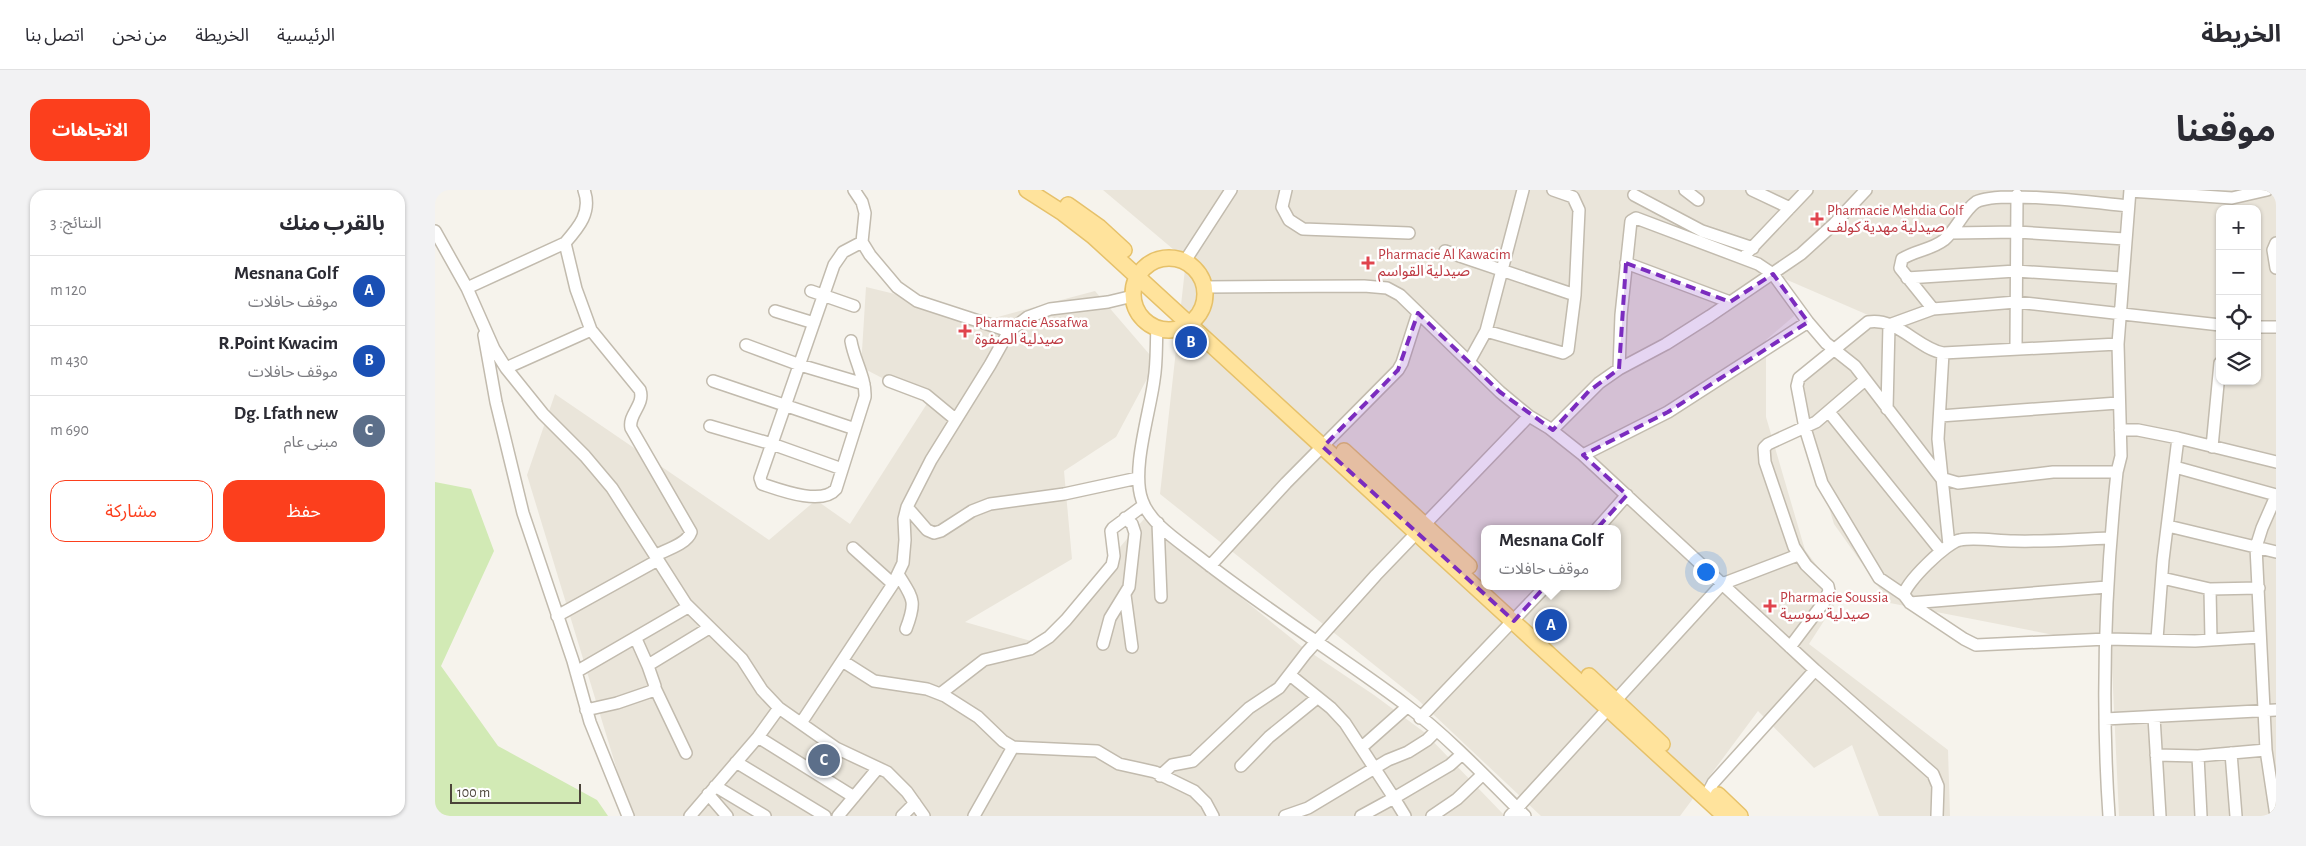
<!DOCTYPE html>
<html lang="ar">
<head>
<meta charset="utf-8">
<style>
  body { margin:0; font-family:"Alegreya Sans","Noto Sans Arabic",sans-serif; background:#f2f2f3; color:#2b2b33; direction:rtl }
  .controls { position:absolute; right:15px; top:15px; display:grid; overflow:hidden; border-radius:10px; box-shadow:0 1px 4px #0004 }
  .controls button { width:45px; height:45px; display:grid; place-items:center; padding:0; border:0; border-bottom:1px solid #e1e1e2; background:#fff; color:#2b2b33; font:25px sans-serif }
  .scale { position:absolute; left:15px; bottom:12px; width:131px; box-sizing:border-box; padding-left:5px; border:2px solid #4b4439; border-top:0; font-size:14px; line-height:18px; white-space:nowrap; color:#4b4439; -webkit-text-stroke:4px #fff; paint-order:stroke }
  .you { position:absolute; left:1270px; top:381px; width:18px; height:18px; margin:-12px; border:4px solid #fff; border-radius:50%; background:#1a73e8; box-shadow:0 0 0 8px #1a73e833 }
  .badge { display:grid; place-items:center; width:32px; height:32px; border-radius:50%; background:#fc3f1d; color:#fff; font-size:16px; font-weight:700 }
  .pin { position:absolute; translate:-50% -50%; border:2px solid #fff; box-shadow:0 1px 5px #0006 }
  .popup { position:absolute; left:1046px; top:335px; width:140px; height:65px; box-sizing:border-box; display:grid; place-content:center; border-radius:10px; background:#fff; filter:drop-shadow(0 1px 4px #0005); font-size:16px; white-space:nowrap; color:#7c7c81 }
  .popup b { font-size:19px; color:#2b2b33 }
  .popup::after { content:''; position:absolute; left:50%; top:100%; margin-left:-10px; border:10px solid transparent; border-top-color:#fff }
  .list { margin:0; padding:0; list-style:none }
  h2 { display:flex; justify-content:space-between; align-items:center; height:65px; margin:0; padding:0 20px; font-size:21px }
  h2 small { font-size:16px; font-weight:400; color:#7c7c81 }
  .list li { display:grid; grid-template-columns:32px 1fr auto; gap:15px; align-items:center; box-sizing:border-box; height:70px; padding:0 20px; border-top:1px solid #e1e1e2 }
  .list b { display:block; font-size:19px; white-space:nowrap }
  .list p { margin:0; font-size:16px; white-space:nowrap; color:#7c7c81 }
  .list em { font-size:16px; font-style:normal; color:#7c7c81 }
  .actions { display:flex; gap:10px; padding:15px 20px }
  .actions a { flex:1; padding:11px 0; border:1px solid #fc3f1d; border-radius:15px; text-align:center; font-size:18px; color:#fc3f1d }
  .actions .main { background:#fc3f1d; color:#fff }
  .icon { flex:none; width:28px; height:28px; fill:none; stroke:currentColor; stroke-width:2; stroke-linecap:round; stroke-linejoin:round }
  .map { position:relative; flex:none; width:1841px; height:626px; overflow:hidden; direction:ltr; border-radius:15px }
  header { display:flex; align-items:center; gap:30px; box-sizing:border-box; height:70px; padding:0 25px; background:#fff; border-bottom:1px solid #e1e1e2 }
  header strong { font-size:24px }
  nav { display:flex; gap:28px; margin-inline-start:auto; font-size:18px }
  .intro { display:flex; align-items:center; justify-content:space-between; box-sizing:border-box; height:120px; padding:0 30px }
  h1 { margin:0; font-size:35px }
  .button { padding:12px 22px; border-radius:15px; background:#fc3f1d; color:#fff; font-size:18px; font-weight:700 }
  main { display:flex; gap:30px; padding:0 30px }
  aside { flex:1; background:#fff; border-radius:15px; box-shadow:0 1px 4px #0004 }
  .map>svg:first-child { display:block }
</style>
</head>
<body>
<header>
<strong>الخريطة</strong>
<nav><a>الرئيسية</a><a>الخريطة</a><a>من نحن</a><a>اتصل بنا</a></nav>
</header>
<div class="intro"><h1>موقعنا</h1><a class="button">الاتجاهات</a></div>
<main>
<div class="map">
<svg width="1841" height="626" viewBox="0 0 1841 626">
  <rect width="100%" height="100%" fill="#f6f3ec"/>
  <!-- residential -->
  <path fill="#eae5da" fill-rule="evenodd" d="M668 0H1841V626H1684L1676 456 1455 413 1399 334 1356 195 1433 125 1350 89 1359 126 1331 150V227L1370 360 1405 406 1374 454 1513 560 1515 626H1444L1417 555 1379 578 1323 521 1245 626H1106L982 509 725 304 751 70ZM1785 19H1822V191H1785ZM1050 339H1182V396H1050Z
    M431 97 559 128 660 101 721 172 681 247 629 281 637 369 530 432 603 453 709 329 866 456 939 505 989 542 1070 626H196L92 285 120 204 334 350 381 310 415 334 493 212 426 177Z"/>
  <!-- green -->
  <path fill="#d2eab5" d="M0 292 36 299 59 361 6 476 63 556 162 610 173 626H0Z"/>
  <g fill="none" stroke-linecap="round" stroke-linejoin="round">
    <defs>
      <path id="minor" d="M419 0 427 12 430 23 427 52 435 65 462 97 482 111 574 141
        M851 0 847 17 854 30 868 39 974 43
        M1250 0 1263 10
        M1317 0 1355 18
        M1695 1 1797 8 1832 0
        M1199 5 1267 41 1318 58
        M1693 16C1662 13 1564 0 1541 12 1529 20 1521 40 1509 50 1496 60 1481 60 1467 69L1465 78 1498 119 1581 112 1785 135
        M0 41 32 98 59 159 71 178 108 224 150 266 177 298 251 414 307 469 327 500 344 518 401 558 452 582 472 602 489 626
        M1517 43 1582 42 1690 49
        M130 53 141 99 156 140 205 200C210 215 193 224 196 238L256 342C252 354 231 360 221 365
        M1841 53 1838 60 1841 78
        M1010 61 1140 105 1144 20 1138 7 1118 0
        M1312 63 1372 0
        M750 71 796 0
        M1191 73 1295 112
        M1472 88 1581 81 1687 88
        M770 97 929 96 952 98 965 105 1065 202 1094 226 1114 238 1148 265 1380 480 1498 584 1503 596 1502 626
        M32 98 130 53C144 37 157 22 149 0
        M376 101 419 116
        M340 121 379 133
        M722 137C721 155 722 173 719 190 715 222 696 280 707 310 715 334 745 352 765 368 831 420 903 464 971 515 1012 546 1053 589 1090 626
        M1822 137H1841
        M1051 141 1088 0
        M49 145 61 212 88 323 138 471 155 532 193 626
        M416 151C419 170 431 188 430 207L401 299C387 316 345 300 327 294L325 288 399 75 408 62 427 52
        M311 155 365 175 429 194
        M1581 158 1582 5
        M1508 163 1503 249 1514 355
        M1035 170 1051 141 1128 163 1133 160 1140 105
        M71 178 156 140
        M1184 179 1186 125 1196 31 1201 28 1323 74 1338 84 1373 132 1391 153 1420 176 1506 288 1523 293 1618 282H1682
        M278 191 420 239
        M454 191 491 205 520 229
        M1452 219 1454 135 1498 119
        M1394 222 1506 361
        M1505 226 1683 213
        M275 236 337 254 407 279
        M1117 240 1164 193 1184 179 1231 154 1275 126 1366 64 1399 34 1431 0
        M1685 240H1703L1743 248 1841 272
        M1777 257 1785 173
        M1148 265 1233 222 1373 132
        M1740 277 1841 305
        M1841 306 1827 338 1821 357 1831 560 1841 626
        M472 317 492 340 499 343 506 341 537 321 555 314 629 304 703 288
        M723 333 726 407
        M1733 336 1841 362
        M1162 339 1192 305
        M1675 348C1643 349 1611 352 1579 351 1562 351 1540 347 1525 350 1512 352 1470 393 1469 405L1475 413 1529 449 1541 455 1672 449 1760 451 1825 447
        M418 358 458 394
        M775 376 851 293 963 180 967 173 983 123
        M463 384C478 409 482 410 471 439
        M1727 388 1775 399 1824 398
        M1775 399 1776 450
        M690 405 697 457
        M1469 405 1444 388 1387 293 1370 238 1362 196 1364 188 1433 132C1462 127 1482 158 1508 163L1683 154
        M1475 413 1672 397
        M122 426 223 370
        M201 449 213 476
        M1722 449 1728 370 1743 248
        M668 454 675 428 694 397 700 343 697 334 690 328
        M1355 457 1389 412 1394 401 1393 396 1371 375 1359 357 1330 272 1329 258 1333 254 1381 232 1430 190
        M409 472 439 491 492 499 510 506 543 527 568 551 578 557 662 561 684 574 720 582 759 601 771 613 778 626
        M141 482 253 417
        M855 485 896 518 910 533 959 608 1015 575 1026 565
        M220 498 251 563
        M505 504 549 470 595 459 614 447 631 430 677 375 679 366 676 341 678 338 709 315
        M151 520 182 513 217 501 220 496 213 476 215 474 274 438
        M1719 527 1725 626
        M985 528 1111 396
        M1670 529 1841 520
        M366 533 458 394 468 373 470 350 469 329 472 317 496 270 555 175 574 141 593 127 615 119 673 112 698 106
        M323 547 419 607
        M927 557 972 517
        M1796 563 1801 626
        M1721 565 1763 566 1831 560
        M1763 566 1766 626
        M301 572 390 626
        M806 576 834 547 882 508
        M725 586 737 575 758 571 814 518 844 498 871 463 941 385 1094 226
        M280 596 330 626
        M273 604 292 626
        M1270 608 1278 593 1380 480
        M255 626 323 547 344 518
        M403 626 443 578
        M467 626 480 613
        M539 626 578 557
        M850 626 873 618 953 570 973 562 992 550 1001 541
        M926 626 959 608 970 626
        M997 626 1022 609 1047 585
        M1075 626 1287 394 1363 365
        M1674 626C1666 512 1670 396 1682 282L1686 266 1683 154 1695 0"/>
      <path id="major" d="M592 0 628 23 658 46 1290 626
        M633 15 664 37 689 60
        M698 104a36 36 0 1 1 72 0a36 36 0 1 1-72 0Z
        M909 261 1034 376
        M1154 486 1227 554
        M1283 605 1305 626"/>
    </defs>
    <!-- minor casing -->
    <use href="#minor" stroke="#c2bbae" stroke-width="14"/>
    <!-- major casing -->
    <use href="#major" stroke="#e6c16a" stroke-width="18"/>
    <!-- minor -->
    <use href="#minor" stroke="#fff" stroke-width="11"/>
    <!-- major -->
    <use href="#major" stroke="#ffe39c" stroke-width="15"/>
  </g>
  <!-- marked area -->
  <path fill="#7b2cbf" fill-opacity="0.2" stroke="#7b2cbf" stroke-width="4" stroke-dasharray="10 6" stroke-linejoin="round" d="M1191 73 1295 112 1338 84 1373 132 1233 222 1148 265 1192 305 1079 431 888 257 963 180 983 123 1065 202 1118 240 1154 201 1184 179Z"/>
  <!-- markers -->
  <g fill="#e0444e" stroke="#fff" stroke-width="2">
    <path d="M1379.5 21.5h5v5h5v5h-5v5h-5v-5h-5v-5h5z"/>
    <path d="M930.5 65.5h5v5h5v5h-5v5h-5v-5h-5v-5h5z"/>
    <path d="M527.5 133.5h5v5h5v5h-5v5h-5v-5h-5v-5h5z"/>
    <path d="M1332.5 408.5h5v5h5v5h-5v5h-5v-5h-5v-5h5z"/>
  </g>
  <g text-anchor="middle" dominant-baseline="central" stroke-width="5" stroke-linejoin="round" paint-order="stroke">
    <!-- health labels -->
    <g font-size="15" fill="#be3a42" stroke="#fff" text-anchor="start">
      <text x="1392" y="20">Pharmacie Mehdia Golf<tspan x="1392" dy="17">صيدلية مهدية كولف</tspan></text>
      <text x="943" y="64">Pharmacie Al Kawacim<tspan x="943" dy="17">صيدلية القواسم</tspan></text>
      <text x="540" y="132">Pharmacie Assafwa<tspan x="540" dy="17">صيدلية الصفوة</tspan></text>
      <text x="1345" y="407">Pharmacie Soussia<tspan x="1345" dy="17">صيدلية سوسية</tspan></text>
    </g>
  </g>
</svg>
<div class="controls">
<button>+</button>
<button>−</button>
<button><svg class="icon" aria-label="locate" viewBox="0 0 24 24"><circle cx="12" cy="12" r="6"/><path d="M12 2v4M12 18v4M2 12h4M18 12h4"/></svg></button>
<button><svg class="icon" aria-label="layers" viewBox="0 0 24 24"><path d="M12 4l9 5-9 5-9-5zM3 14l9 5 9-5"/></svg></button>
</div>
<div class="scale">100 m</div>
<div class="you"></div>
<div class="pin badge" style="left:1116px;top:435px;background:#1a4fb4">A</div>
<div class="popup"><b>Mesnana Golf</b>موقف حافلات</div>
<div class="pin badge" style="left:756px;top:152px;background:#1a4fb4">B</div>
<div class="pin badge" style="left:389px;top:570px;background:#5c6f8a">C</div>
</div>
<aside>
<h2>بالقرب منك<small>النتائج: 3</small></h2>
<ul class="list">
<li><span class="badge" style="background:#1a4fb4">A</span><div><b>Mesnana Golf</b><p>موقف حافلات</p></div><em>120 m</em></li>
<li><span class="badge" style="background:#1a4fb4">B</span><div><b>R.Point Kwacim</b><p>موقف حافلات</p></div><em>430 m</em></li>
<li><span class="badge" style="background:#5c6f8a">C</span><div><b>Dg. Lfath new</b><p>مبنى عام</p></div><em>690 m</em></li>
</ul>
<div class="actions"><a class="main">حفظ</a><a>مشاركة</a></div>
</aside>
</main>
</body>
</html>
